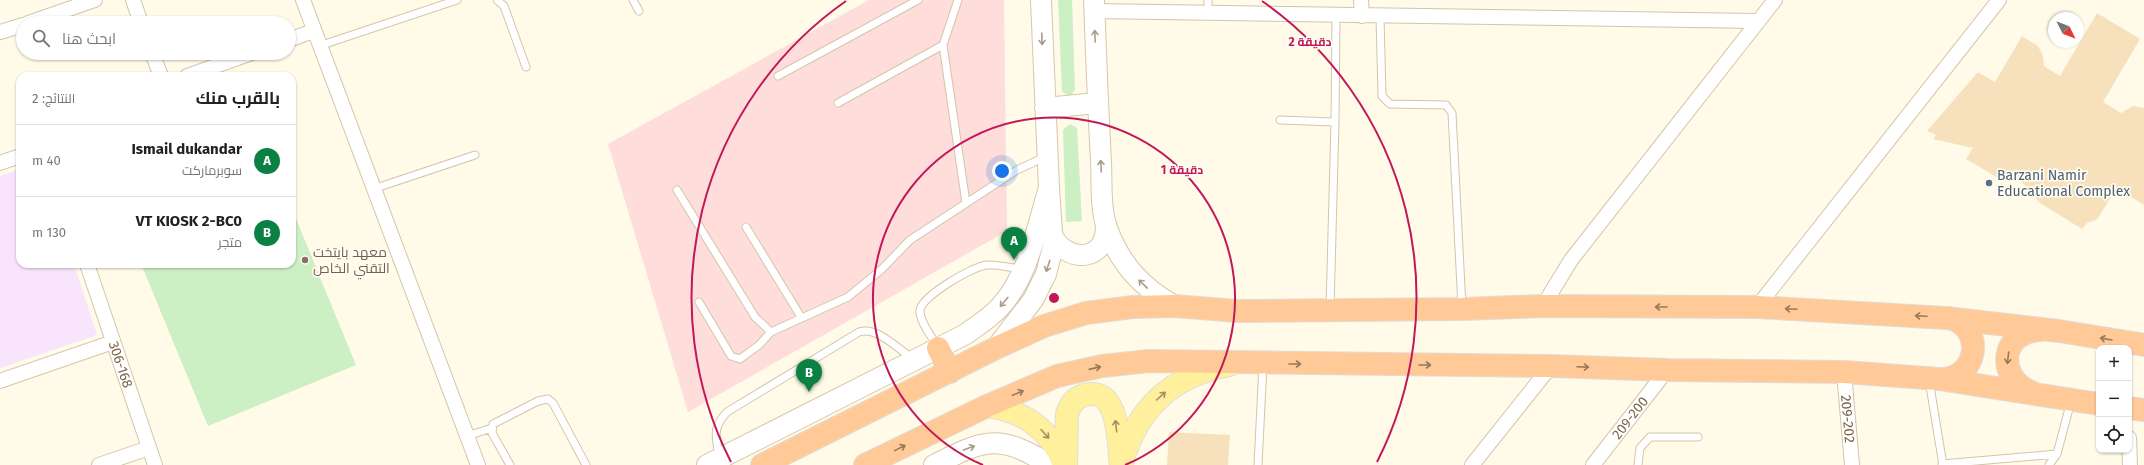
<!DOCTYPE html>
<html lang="ar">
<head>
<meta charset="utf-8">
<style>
  body { margin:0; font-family:"Fira Sans",Cairo,sans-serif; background:#f2f2f2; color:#222; direction:rtl }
  .controls { position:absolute; right:12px; bottom:12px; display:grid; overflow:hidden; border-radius:8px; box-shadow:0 1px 3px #0004 }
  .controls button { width:36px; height:36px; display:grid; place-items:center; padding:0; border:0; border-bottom:1px solid #e0e0e0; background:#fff; color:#222; font:20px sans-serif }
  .compass { position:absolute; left:2048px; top:12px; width:36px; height:36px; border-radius:50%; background:#fff; box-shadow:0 1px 3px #0004; rotate:132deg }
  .you { position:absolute; left:1002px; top:171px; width:14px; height:14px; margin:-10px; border:3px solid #fff; border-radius:50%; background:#1a73e8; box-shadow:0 0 0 6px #1a73e833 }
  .badge { display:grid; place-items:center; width:26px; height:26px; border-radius:50%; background:#0b8043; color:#fff; font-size:13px; font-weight:700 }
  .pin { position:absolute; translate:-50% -33px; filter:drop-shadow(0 1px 2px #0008) }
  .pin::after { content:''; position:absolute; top:21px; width:14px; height:12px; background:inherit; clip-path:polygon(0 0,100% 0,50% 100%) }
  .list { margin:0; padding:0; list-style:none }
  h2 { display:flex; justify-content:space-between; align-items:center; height:52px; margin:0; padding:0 16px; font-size:17px }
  h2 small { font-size:13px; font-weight:400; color:#767676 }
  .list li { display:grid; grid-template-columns:26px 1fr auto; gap:12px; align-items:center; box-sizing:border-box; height:72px; padding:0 16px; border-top:1px solid #e0e0e0 }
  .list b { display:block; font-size:15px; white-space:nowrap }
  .list p { margin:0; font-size:13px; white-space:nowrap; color:#767676 }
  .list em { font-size:13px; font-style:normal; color:#767676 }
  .icon { flex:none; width:22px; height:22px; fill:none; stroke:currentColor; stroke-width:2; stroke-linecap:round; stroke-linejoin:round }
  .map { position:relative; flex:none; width:2144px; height:465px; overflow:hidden; direction:ltr }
  .search { position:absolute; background:#fff; box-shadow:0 1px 3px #0004; left:16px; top:16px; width:280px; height:44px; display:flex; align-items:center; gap:10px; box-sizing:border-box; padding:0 14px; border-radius:22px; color:#767676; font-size:15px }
  .panel { position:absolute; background:#fff; box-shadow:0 1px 3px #0004; left:16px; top:72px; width:280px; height:196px; border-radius:12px; direction:rtl }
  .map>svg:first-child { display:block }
</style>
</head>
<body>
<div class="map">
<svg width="2144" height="465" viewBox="0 0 2144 465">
  <rect width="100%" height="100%" fill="#fffbe8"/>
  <!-- education -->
  <path fill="#f8e4fb" d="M20 169V264H74L97 335 0 368V176Z"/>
  <!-- medical -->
  <path fill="#feddda" d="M869 0H1004L1007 231 688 412 608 144Z"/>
  <!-- green -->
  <path fill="#ccefc4" d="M1058 0H1072L1075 90 1070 96 1062 92Z
    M1070 124 1077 128 1082 221 1066 222 1063 130Z
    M292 209 356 365 208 426 141 264H292Z"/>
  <!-- building -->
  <path fill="#f7e0bc" d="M2097 13 2140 39 2103 102 2121 113 2133 106 2144 108V205L2116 188 2100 215 2096 220 2087 223 2082 229 2040 203 2012 171 2005 182 1966 159 1973 148 1933 139 1936 135 1927 131 1978 72 1995 82 2022 36 2038 46 2043 56 2044 66 2060 76Z
    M1169 432 1230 435 1228 465H1167Z"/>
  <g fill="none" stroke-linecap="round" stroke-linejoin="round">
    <defs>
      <path id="lane" d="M497 0 504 6 526 67
        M633 0 639 11
        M1208 0V13
        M1380 16 1382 96 1390 104 1446 105 1452 113 1462 307
        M943 45 966 203
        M319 46 457 0
        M778 76 918 0
        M838 103 943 45 958 0
        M1280 120 1335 122
        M373 189 475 155
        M677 190 755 317 771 332 848 297 882 269 910 240 1017 170 1045 157
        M746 227 801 317
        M699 302 731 356 740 359 759 345 771 332
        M1330 308 1335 122 1336 16
        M937 346C932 337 919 321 920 310 922 296 973 266 987 265 996 264 1012 268 1021 269
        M1929 380 1943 465
        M467 436 492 428
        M719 457C716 436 712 428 727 412L859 332C877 326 898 349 913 359
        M1942 464 2057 454
        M510 465 492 433 493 424 538 401 548 399 553 403 586 465
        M1258 465 1263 364
        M1638 465 1640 448 1650 437H1698
        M2049 465 2057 454 2071 401"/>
      <g id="street">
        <path d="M133 0 141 23"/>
        <path d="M303 0 478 465"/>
        <path d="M1361 0 1362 16"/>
        <path d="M1094 11 1758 21"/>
        <path d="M28 23 95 0"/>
        <path d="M0 32 23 25"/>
        <path d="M289 40 313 31"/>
        <path d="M152 53 161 76"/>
        <path d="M187 76 252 53"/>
        <path d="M0 163 20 156"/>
        <path id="s1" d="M87 264 155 465"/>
        <path d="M1543 306 1571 260 1775 0"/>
        <path d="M1757 307 1999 0"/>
        <path id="s2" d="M1844 372 1852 465"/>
        <path d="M0 381 113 342"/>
        <path d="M2129 438 2130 465"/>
        <path d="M99 465 149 448"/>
        <path d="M1472 465 1551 366"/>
        <path id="s3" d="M1593 465 1667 370"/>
      </g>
      <path id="secondary" d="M1094 0C1096 54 1098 108 1101 161 1102 182 1100 208 1107 228 1120 264 1142 288 1175 306
        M1045 108 1097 103
        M1053 237C1069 264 1106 261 1106 226
        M996 348 1033 300 1046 274 1053 247 1049 188 1041 0
        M707 465 966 334C978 325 990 318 1000 307 1029 275 1036 229 1049 188
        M934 465C986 439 998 433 1050 465"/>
      <path id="primary" d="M987 406C1022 410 1052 430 1064 465
        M1122 462C1138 407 1172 376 1229 365
        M1066 465 1067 414C1070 405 1075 397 1085 395 1120 386 1118 443 1121 465"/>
      <path id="highway" d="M938 348 950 372
        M1940 379C1978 380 1986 327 1949 318
        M2033 393C1995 378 2000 331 2041 330
        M2129 408 2144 410
        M762 465 996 348 1044 326 1086 313 1133 307 1175 306 1237 311 1462 309 1543 306 1757 307 1946 318 2059 331 2144 345
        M865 465 987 406 1057 376 1102 366 1149 361 1551 366 1667 370 1844 372 1939 379 2099 404"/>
    </defs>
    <!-- lane casing -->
    <use href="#lane" stroke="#d3c5ab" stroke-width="9"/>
    <!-- street casing -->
    <use href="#street" stroke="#d3c5ab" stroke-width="16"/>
    <!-- secondary casing -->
    <use href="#secondary" stroke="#d7c7a8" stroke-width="22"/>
    <!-- primary casing -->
    <use href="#primary" stroke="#e2ddd7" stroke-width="24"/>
    <!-- highway casing -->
    <use href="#highway" stroke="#e2ddd7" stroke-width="24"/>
    <!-- lane -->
    <use href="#lane" stroke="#fff" stroke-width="7"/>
    <!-- street -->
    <use href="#street" stroke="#fff" stroke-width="14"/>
    <!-- secondary -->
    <use href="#secondary" stroke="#fff" stroke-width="20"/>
    <!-- primary -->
    <use href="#primary" stroke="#fff09e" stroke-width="22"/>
    <!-- highway -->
    <use href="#highway" stroke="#ffc998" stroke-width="22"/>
  </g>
  <!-- one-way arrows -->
  <defs><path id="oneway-shaft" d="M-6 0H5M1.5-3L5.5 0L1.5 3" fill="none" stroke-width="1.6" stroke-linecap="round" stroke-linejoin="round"/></defs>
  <g stroke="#aa9c88">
    <use href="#oneway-shaft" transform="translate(1095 36) rotate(-92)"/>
    <use href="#oneway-shaft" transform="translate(1042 39) rotate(88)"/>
    <use href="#oneway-shaft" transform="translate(1101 166) rotate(-93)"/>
    <use href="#oneway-shaft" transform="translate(1048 266) rotate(108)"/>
    <use href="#oneway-shaft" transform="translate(1143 284) rotate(-136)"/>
    <use href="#oneway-shaft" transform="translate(1004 302) rotate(130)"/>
    <use href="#oneway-shaft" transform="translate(969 448) rotate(-20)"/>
  </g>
  <g stroke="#977a58">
    <use href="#oneway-shaft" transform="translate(1661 307) rotate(-180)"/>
    <use href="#oneway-shaft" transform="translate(1791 309) rotate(-177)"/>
    <use href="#oneway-shaft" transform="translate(1921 316) rotate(-177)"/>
    <use href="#oneway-shaft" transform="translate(2106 339) rotate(-170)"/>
    <use href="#oneway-shaft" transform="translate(2008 358) rotate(97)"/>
    <use href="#oneway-shaft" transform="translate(1295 364)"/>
    <use href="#oneway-shaft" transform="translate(1425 365)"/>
    <use href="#oneway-shaft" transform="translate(1583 367) rotate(2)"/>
    <use href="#oneway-shaft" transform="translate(1095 368) rotate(-13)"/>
    <use href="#oneway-shaft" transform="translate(1018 393) rotate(-23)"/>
    <use href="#oneway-shaft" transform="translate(900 448) rotate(-26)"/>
  </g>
  <g stroke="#a48f62">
    <use href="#oneway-shaft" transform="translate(1161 396) rotate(-42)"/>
    <use href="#oneway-shaft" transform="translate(1116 426) rotate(-97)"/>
    <use href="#oneway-shaft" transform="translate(1045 434) rotate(48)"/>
  </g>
  <!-- distance rings -->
  <g fill="none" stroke="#c2185b" stroke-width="2">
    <path d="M983 465A181 181 0 1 1 1125 465"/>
    <path d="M731 462A362 362 0 0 1 846 1M1262 1A362 362 0 0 1 1377 462"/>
  </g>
  <!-- markers -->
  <circle fill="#5c6f8a" stroke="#fffcf0" stroke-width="1.5" cx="1989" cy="183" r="4"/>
  <circle fill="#8d6e63" stroke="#fffcf0" stroke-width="1.5" cx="305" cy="260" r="4"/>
  <g text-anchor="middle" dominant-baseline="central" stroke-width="3.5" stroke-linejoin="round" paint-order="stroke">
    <!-- service labels -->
    <g font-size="14" fill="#4e5e75" stroke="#fffcf0" text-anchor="start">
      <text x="1997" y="175">Barzani Namir<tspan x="1997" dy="16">Educational Complex</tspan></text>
    </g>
    <!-- education labels -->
    <g font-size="14" fill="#785e54" stroke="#fffcf0" text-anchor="start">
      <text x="313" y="252">معهد بايتخت<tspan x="313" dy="16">التقني الخاص</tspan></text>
    </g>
    <!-- street labels -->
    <g font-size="14" fill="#7d6648" stroke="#fffcf0">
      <text stroke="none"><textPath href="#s1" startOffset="106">306-168</textPath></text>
      <text stroke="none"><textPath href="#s3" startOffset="60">209-200</textPath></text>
      <text stroke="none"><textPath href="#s2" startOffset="47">209-202</textPath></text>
    </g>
  </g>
  <circle cx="1054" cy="298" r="6" fill="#c2185b" stroke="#fffcf0" stroke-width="2"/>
  <g font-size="12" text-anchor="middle" font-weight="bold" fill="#c2185b" stroke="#fffcf0" stroke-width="3.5" stroke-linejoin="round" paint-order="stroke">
    <text x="1310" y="46">2 دقيقة</text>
    <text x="1182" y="174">1 دقيقة</text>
  </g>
</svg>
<div class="controls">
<button>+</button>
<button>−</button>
<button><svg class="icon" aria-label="locate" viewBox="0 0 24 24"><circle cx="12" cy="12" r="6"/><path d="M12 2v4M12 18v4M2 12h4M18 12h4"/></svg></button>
</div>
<svg class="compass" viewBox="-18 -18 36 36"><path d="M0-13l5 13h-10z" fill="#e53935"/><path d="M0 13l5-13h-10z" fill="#767676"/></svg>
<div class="you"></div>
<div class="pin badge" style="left:1014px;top:260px">A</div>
<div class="pin badge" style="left:809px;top:392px">B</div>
<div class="search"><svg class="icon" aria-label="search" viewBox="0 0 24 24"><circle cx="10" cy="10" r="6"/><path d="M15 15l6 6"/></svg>ابحث هنا</div>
<section class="panel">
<h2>بالقرب منك<small>النتائج: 2</small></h2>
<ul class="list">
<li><span class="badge">A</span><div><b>Ismail dukandar</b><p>سوبرماركت</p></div><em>40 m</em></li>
<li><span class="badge">B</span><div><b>VT KIOSK 2-BC0</b><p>متجر</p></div><em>130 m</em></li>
</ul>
</section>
</div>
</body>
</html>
